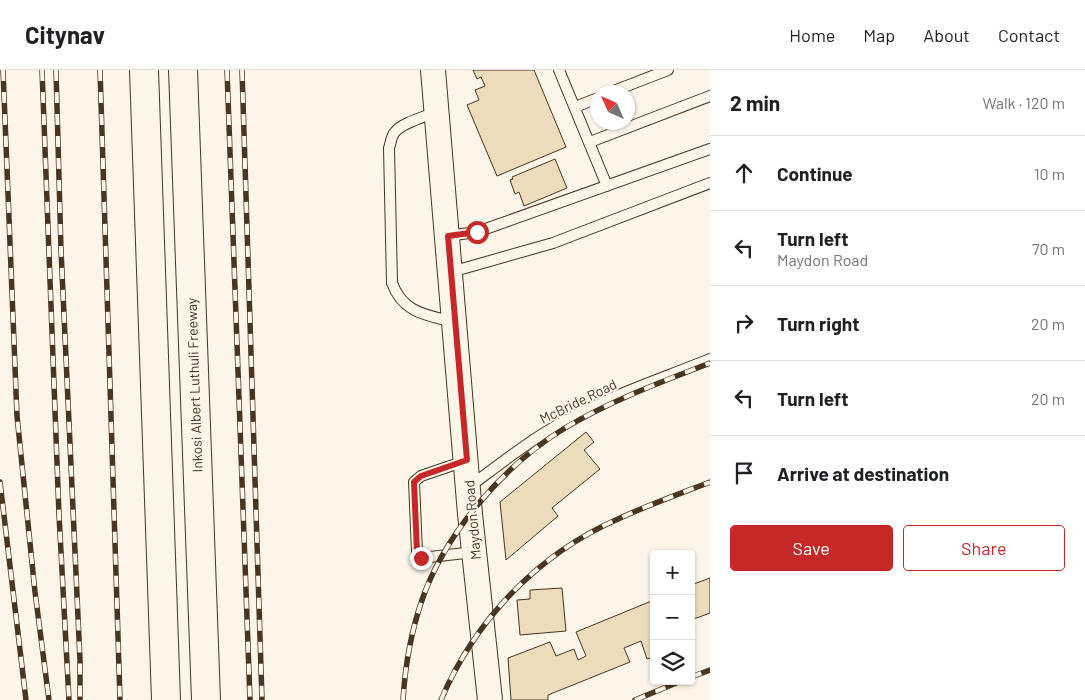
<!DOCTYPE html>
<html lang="en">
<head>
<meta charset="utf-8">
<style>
  body { margin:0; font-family:Barlow,sans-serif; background:#f6f6f6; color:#202124 }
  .controls { position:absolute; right:15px; bottom:15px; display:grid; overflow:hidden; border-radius:5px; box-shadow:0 1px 4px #0004 }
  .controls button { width:45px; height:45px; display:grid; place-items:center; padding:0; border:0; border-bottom:1px solid #e0e0e0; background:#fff; color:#202124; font:25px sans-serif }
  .compass { position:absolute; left:590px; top:15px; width:45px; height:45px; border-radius:50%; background:#fff; box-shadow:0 1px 4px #0004; rotate:315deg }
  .stop { position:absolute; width:15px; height:15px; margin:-11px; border:4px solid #c62828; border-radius:50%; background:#fff }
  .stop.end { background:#c62828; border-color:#fff; box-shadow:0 1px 5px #0008 }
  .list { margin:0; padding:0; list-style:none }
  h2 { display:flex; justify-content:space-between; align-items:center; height:65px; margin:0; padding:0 20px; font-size:21px }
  h2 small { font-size:16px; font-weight:400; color:#757577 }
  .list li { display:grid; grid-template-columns:32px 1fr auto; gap:15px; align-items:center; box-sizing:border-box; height:75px; padding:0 20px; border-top:1px solid #e0e0e0 }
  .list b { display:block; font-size:19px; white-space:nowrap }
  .list p { margin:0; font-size:16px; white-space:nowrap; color:#757577 }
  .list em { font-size:16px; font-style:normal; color:#757577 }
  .actions { display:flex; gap:10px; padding:15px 20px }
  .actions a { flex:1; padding:11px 0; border:1px solid #c62828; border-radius:5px; text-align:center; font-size:18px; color:#c62828 }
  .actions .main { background:#c62828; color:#fff }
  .icon { flex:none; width:28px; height:28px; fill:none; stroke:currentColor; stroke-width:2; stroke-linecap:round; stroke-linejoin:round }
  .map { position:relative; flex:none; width:710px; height:630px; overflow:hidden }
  header { display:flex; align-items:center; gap:30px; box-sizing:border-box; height:70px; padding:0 25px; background:#fff; border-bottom:1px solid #e0e0e0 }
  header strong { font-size:24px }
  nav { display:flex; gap:28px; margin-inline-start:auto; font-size:18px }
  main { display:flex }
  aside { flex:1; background:#fff }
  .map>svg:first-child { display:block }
</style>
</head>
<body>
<header>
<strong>Citynav</strong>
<nav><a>Home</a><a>Map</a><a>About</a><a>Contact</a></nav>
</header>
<main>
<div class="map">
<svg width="710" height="630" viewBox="0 0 710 630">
  <rect width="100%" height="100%" fill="#fbf6e9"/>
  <!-- building -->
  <path fill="#ecdcbc" stroke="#4a3520" d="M473 0H534L566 77 497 106 467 35 479 30 475 20 485 16 481 7 477 9Z
    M555 89 567 118 524 136 519 122 515 124 510 110 513 109 512 107Z
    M586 362 594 372 584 380 600 399 552 438 558 446 506 490 500 432Z
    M710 508V543L691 550V515Z
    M562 518 566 561 520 565 517 530 530 529V520Z
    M654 530V587L647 589 641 571 624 578 630 592 548 625V630H511L508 588 550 572 556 586 574 579 578 590 586 586 576 562Z"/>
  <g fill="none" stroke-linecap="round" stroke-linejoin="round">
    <defs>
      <path id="service" d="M559 0 607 116
        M611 22 668 0
        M575 37 598 28
        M436 42C425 47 403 52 395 62 391 66 391 73 389 78L392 213C403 243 426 245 454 252
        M590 72 710 26
        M447 166 477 162 710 79
        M451 202 553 173 710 113
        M465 391 421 406 414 412 417 482 421 488 474 482
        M469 417C500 394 530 370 563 352 609 326 661 309 710 289"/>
      <path id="tertiary" d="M433 0 470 444 490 630"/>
      <path id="motorway" d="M144 0 166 630
        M183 0 206 630"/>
    </defs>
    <!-- service casing -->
    <use href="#service" stroke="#4a3520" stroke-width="12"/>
    <!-- tertiary casing -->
    <use href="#tertiary" stroke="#4a3520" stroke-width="26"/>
    <!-- motorway casing -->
    <use href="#motorway" stroke="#4a3520" stroke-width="30"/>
    <!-- service -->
    <use href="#service" stroke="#fbf6e9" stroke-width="10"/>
    <!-- tertiary -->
    <use href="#tertiary" stroke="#fbf6e9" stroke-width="24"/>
    <!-- motorway -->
    <use href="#motorway" stroke="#fbf6e9" stroke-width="28"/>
    <defs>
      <path id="rail" d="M3 0 17 346 35 522 49 630
        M42 0 59 445 69 630
        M56 0 61 180 80 590V630
        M100 0 120 630
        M227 0 250 630
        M242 0 262 630
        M0 412 26 630
        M691 607 710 600
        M403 630C405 597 411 562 422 530 445 463 505 394 565 358 610 331 661 312 710 293
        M441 630C475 550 538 484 618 449 648 435 679 424 710 412
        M635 630 681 611"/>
    </defs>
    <!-- rail casing -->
    <use href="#rail" stroke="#4a3520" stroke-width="5.5"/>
    <!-- rail -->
    <use href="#rail" stroke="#fbf6e9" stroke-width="4" stroke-dasharray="11" stroke-linecap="butt"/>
  </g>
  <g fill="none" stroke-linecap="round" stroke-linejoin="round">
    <!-- route -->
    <path stroke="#c62828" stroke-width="6" d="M421 488 417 482 414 412 421 406 467 390 448 166 477 162"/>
  </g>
  <g text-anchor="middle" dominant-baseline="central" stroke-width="4" stroke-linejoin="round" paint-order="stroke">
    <!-- street labels -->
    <g font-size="14" fill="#4a3520" stroke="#fbf6e9">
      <text transform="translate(194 315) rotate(-92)">Inkosi Albert Luthuli Freeway</text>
      <text transform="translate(578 331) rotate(-26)">McBride Road</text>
      <text transform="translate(472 450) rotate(-95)">Maydon Road</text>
    </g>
  </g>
</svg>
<div class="controls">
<button>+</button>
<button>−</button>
<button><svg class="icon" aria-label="layers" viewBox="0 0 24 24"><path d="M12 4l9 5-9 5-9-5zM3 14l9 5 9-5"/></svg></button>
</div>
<svg class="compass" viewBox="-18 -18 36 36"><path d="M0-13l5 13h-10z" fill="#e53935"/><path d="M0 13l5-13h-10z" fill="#757577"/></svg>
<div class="stop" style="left:477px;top:162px"></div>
<div class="stop end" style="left:421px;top:488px"></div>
</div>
<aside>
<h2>2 min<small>Walk · 120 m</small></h2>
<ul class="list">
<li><svg class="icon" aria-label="ahead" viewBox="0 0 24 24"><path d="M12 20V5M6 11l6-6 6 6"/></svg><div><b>Continue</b></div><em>10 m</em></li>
<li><svg class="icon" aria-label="left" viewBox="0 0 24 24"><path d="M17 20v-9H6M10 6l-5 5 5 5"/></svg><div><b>Turn left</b><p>Maydon Road</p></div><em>70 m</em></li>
<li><svg class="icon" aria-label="right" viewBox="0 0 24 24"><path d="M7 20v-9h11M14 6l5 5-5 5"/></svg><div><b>Turn right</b></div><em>20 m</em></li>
<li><svg class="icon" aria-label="left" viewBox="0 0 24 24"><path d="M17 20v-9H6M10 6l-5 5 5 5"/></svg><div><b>Turn left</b></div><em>20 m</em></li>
<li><svg class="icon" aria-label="arrive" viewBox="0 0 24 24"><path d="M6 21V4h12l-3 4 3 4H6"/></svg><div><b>Arrive at destination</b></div></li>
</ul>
<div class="actions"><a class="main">Save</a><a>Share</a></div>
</aside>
</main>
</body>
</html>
